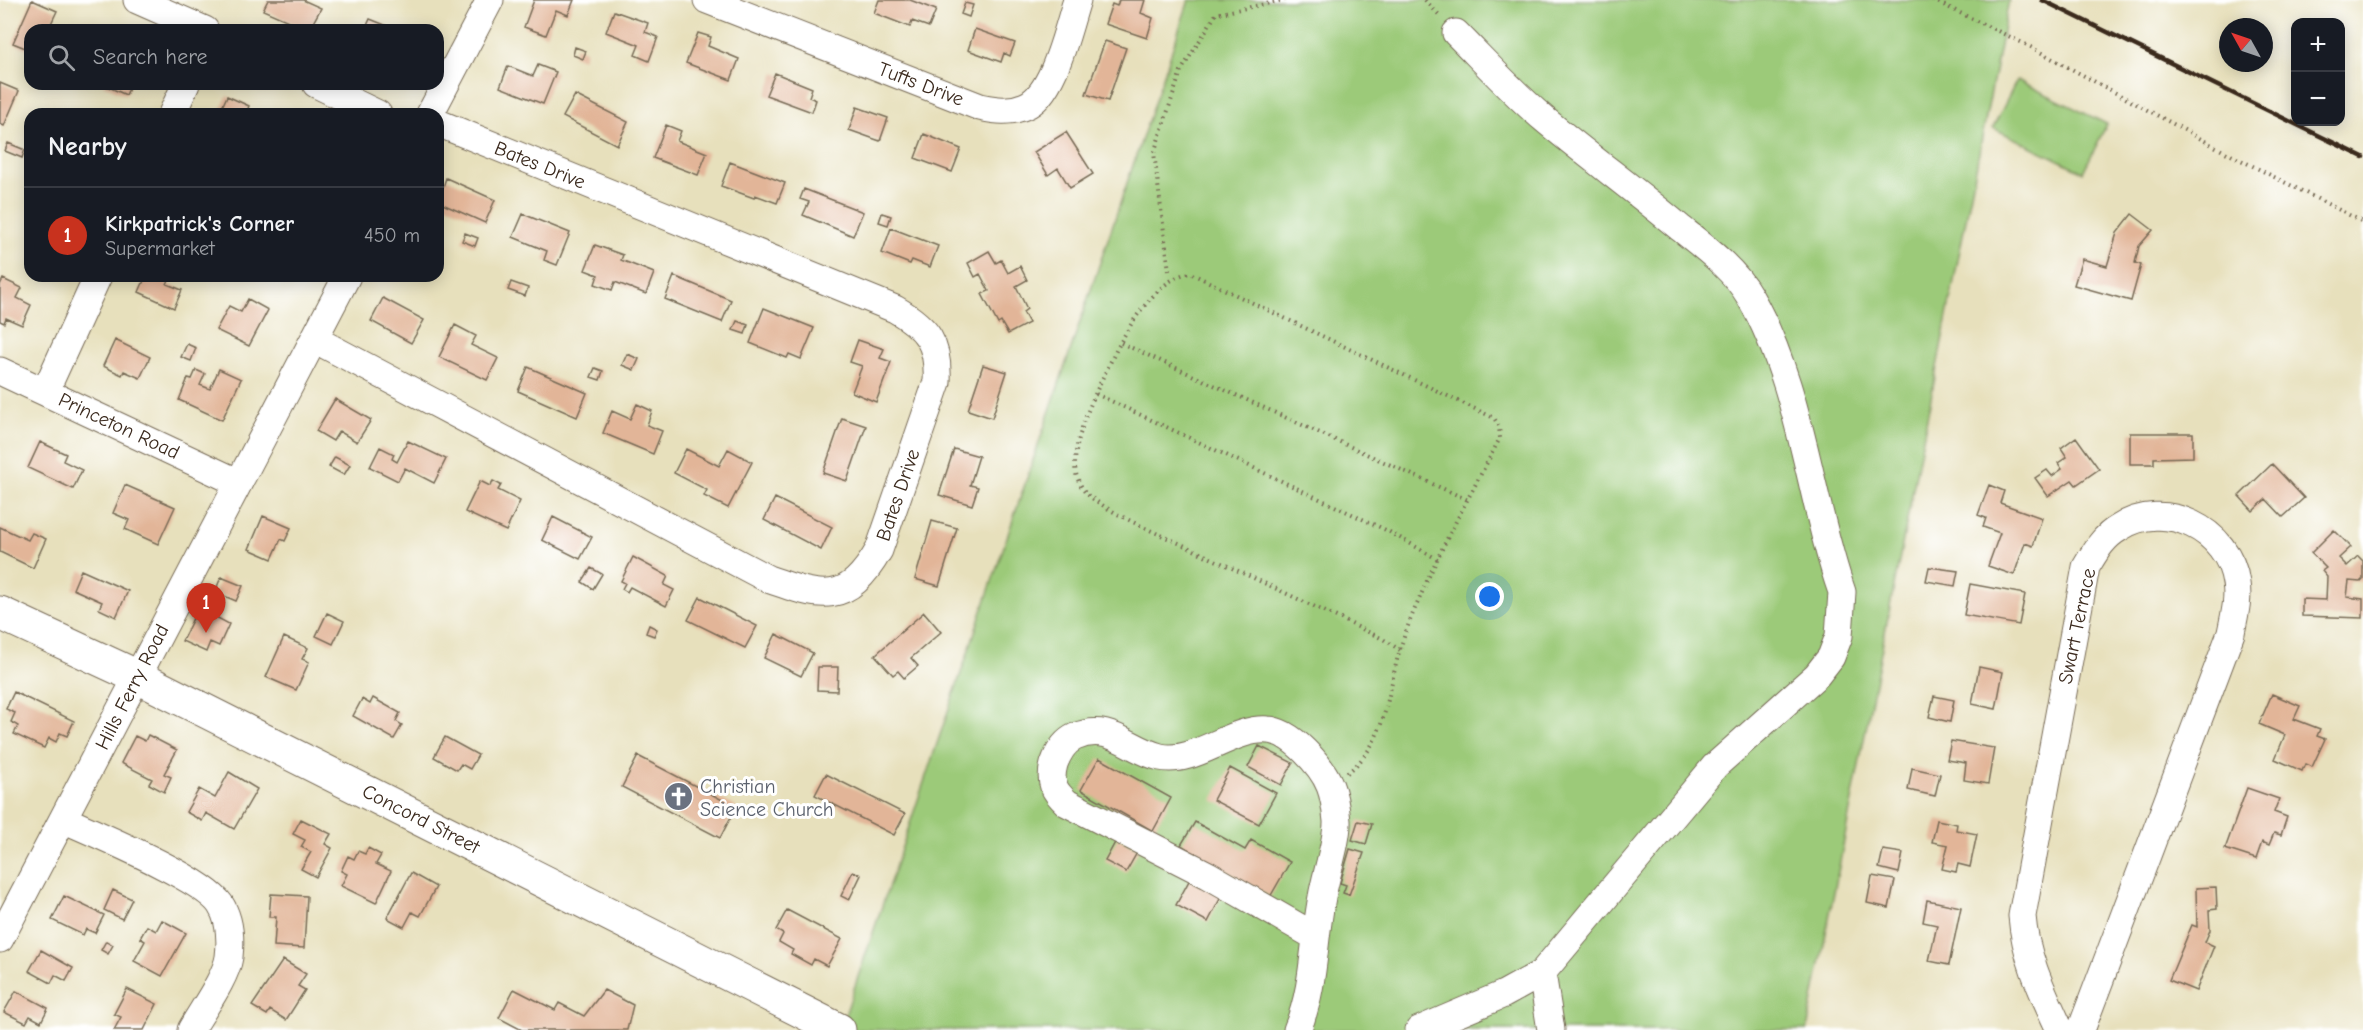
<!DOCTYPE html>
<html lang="en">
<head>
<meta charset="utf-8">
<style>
  body { margin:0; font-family:"Comic Neue",sans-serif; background:#20242c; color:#f1f3f6 }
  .controls { position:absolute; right:18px; top:18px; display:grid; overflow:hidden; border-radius:12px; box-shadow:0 3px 15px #0003 }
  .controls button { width:54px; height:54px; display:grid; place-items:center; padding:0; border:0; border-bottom:2px solid #363941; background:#171b24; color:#f1f3f6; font:30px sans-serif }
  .compass { position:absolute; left:2219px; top:18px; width:54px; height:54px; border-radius:50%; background:#171b24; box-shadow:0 3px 15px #0003; rotate:310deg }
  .you { position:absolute; left:1490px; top:597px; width:21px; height:21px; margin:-15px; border:4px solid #fff; border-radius:50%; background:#1a73e8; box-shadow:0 0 0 9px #1a73e833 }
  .badge { display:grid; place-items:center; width:39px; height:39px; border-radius:50%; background:#c8321e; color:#fff; font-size:20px; font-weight:700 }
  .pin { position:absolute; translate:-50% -50px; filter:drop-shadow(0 2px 3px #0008) }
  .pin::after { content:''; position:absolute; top:32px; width:21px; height:18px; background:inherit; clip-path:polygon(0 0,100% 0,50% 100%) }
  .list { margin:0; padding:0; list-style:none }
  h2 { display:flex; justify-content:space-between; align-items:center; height:78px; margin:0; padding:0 24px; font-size:26px }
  h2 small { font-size:20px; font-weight:400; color:#9ea1a6 }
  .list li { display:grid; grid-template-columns:39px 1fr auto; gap:18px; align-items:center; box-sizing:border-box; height:96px; padding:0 24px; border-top:2px solid #363941 }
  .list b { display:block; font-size:22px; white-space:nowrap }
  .list p { margin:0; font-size:20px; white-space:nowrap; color:#9ea1a6 }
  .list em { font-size:20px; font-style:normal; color:#9ea1a6 }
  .icon { flex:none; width:33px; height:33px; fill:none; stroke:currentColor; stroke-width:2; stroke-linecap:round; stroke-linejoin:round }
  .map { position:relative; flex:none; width:2363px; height:1030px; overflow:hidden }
  .search { position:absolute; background:#171b24; box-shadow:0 3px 15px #0003; left:24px; top:24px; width:420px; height:66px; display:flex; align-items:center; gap:15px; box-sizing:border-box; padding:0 21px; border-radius:18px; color:#9ea1a6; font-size:22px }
  .panel { position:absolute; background:#171b24; box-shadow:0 3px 15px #0003; left:24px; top:108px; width:420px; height:174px; border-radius:18px }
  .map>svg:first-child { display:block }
</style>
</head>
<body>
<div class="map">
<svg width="2363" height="1030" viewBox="0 0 2363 1030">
  <rect width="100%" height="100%" fill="#fff"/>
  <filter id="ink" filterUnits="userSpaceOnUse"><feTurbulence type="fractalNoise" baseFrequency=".0167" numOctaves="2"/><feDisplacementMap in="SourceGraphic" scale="12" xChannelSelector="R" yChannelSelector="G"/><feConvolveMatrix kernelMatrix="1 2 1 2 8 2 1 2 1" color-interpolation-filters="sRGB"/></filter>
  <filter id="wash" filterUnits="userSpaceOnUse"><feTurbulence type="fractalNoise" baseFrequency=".008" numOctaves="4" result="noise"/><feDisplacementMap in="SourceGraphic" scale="24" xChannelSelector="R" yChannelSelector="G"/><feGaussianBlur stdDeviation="1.35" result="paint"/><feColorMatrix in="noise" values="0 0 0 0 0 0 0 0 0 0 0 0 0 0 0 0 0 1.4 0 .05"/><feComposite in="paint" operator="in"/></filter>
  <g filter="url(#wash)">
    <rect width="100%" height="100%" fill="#e7e0bc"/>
    <!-- green -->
    <path fill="#9cca79" stroke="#6c7a4c" stroke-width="1.5" d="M1189 0H2009L1807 1030H840Z
      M2017 80 2107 124 2083 172 1993 128Z"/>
    <g id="blocks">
      <!-- building -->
      <path fill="#e2b598" d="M32 0 57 11 48 30H30V50L13 43Z
        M268 0H303L321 8 309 30 263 10Z
        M534 0H574L568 15 556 10 546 35 524 27Z
        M879 0H910L936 10 929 27 912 21 910 27 874 13Z
        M1119 0H1145L1141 13 1153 18 1147 38 1105 24 1112 4 1117 6Z
        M965 3 973 5 969 17 961 14Z
        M614 11 648 23 645 32 658 37 649 61 635 55 639 45 606 32Z
        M370 19 385 25 384 30H365Z
        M975 29 1015 43 1010 56 1004 53 1001 62 968 50Z
        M698 33 711 37 708 46 739 59 731 80 686 63Z
        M1105 41 1126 48 1108 101 1086 94Z
        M575 47 586 51 583 59 573 55Z
        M538 65 556 72 543 104 500 87 508 66 533 76Z
        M775 73 812 88 809 97 816 100 812 112 766 95Z
        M0 83 19 91 4 126 0 124Z
        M102 84H131L126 95Z
        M575 95 628 122 617 145 563 117Z
        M227 96 249 106 246 114H219Z
        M857 107 888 118 880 141 849 130Z
        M666 125 681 131 677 141 707 153 698 175 653 158Z
        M1066 132 1093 174 1070 188 1058 168 1048 175 1034 152Z
        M924 134 961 149 952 172 915 158Z
        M8 143 25 150 22 158 5 151Z
        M730 162 785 183 777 203 755 195 754 198 721 186Z
        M446 178 495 200 485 223 438 202Z
        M804 189 863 212 853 236 803 215 809 202 800 199Z
        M882 213 891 216 888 225 879 222Z
        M523 214 570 233 557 265 544 260 547 251 513 237Z
        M2132 214 2153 230 2139 246 2135 263 2141 265 2131 301 2074 285 2082 259 2107 266 2117 233Z
        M891 228 938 246 930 267 912 260 910 264 882 253Z
        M465 233 478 238 475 246 462 241Z
        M595 245 623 255 621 260 654 273 646 294 615 282 612 290 595 284 598 275 585 270Z
        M989 251 996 263 1001 260 1008 273 1020 266 1027 280 1016 286 1027 309 1023 312 1029 323 1008 334 1001 322 998 324 982 294 989 291 980 274 975 277 968 263Z
        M146 276H171L167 284 182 290 174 308 139 292Z
        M674 276 731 300 722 322 665 299Z
        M3 279 22 288 17 298 31 305 22 325 6 318 4 323 0 321V285Z
        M511 282 528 288 525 296 508 290Z
        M383 298 424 320 411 343 371 321Z
        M248 299 268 310 249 346 216 330 229 306 241 312Z
        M764 308 814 328 801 359 789 354 787 358 750 343Z
        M737 321 748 325 745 334 733 330Z
        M455 325 476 336 471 345 498 358 487 380 439 357Z
        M115 340 150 357 140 378 124 371 122 375 103 366Z
        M858 340 884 349 880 358 891 362 876 402 852 392 862 366 850 362Z
        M187 344 196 348 191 361 181 357Z
        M627 354 639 359 634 370 622 365Z
        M983 365 1007 372 992 418 968 410Z
        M528 367 587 393 577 417 518 391Z
        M595 368 603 371 600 380 591 377Z
        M219 369 241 379 222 420 179 400 188 378 192 379 196 370 205 374 200 385 210 389Z
        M335 399 371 420 357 442 339 431 333 441 316 431Z
        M637 404 652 411 647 425 662 431 653 454 603 433 612 411 630 419Z
        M842 418 866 426 847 481 823 473Z
        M2130 433H2193V457L2154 458V464H2130Z
        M2076 437 2099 469 2076 485 2072 480 2048 496 2035 478 2047 470 2052 476 2062 469 2058 463 2067 457 2061 448Z
        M408 441 446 459 434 483 405 468 398 481 370 467 380 447 394 454 392 459 397 462Z
        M40 442 66 454 63 461 82 470 73 489 28 468Z
        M686 449 719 466 728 449 752 462 728 508 704 496 707 490 674 473Z
        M954 449 979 456 970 485 978 487 972 505 939 495Z
        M335 457 350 465 344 475 329 467Z
        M2272 464 2304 498 2283 517 2266 499 2253 511 2239 496Z
        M480 481 490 486 493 481 501 485 498 490 520 501 506 531 465 512Z
        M125 485 175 507 158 544 125 529 129 520 113 513Z
        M1989 485 2004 491 2000 503 2042 518 2033 546 2025 543 2014 575 1988 566 2000 533 1983 527 1986 518 1978 515Z
        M775 498 832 527 821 550 764 520Z
        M263 516 291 528 285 541 281 539 272 559 249 549Z
        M553 517 592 537 580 559 542 540Z
        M932 521 957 528 939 586 915 579Z
        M0 527 28 540 32 533 46 539 33 568 0 552Z
        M2334 530 2351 547 2339 558 2347 566 2358 556 2363 561V579L2360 582 2349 581 2347 597 2363 599V618L2302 616V599L2326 600 2327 577 2322 571 2326 568 2311 553Z
        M633 557 668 576 664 585 674 590 666 606 630 587 627 592 622 589 625 583 621 581Z
        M1929 567 1958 571 1955 586 1926 581Z
        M591 568 602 574 593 589 582 582Z
        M81 570 128 591 116 617 99 609 102 602 73 589Z
        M221 577 243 586 236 601 215 592Z
        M1970 584 2025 594 2019 625 1964 615Z
        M700 597 757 626 745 648 688 620Z
        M201 602 215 609 212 615 229 624 219 646 210 642 206 652 182 641Z
        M924 612 941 632 911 658 918 666 904 678 898 671 893 675 875 655Z
        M327 613 344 621 333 644 316 636Z
        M649 625 657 629 654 636 646 633Z
        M776 634 813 653 801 676 764 658Z
        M284 637 308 648 302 659 309 662 296 690 266 677Z
        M818 667H838L837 691 817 690Z
        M1979 667 2003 672 1996 709 1972 704Z
        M14 692 74 721 67 736 60 733 56 742 49 738 44 748 14 734 18 726 11 722 15 713 6 709Z
        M2272 694 2300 706 2294 719 2320 729 2317 736 2325 739 2312 767 2305 764 2302 771 2275 759 2285 735 2259 724Z
        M1934 696 1954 700 1950 722 1929 717Z
        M373 698 400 713 396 721 402 725 394 739 353 716 362 699 370 704Z
        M148 735 177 750 164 774 171 777 164 792 149 784 152 779 121 763 135 736 145 741Z
        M445 737 478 755 470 769 461 764 457 770 434 757Z
        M1951 741 1994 748 1988 784 1964 780 1966 763 1947 760Z
        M1259 746 1293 763 1281 785 1248 767Z
        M638 756 736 807 720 838 622 787Z
        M1099 758 1171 798 1153 831 1081 790Z
        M1230 768 1276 793 1259 824 1213 800Z
        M1912 768 1940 774 1935 796 1908 790Z
        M229 772 257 789 234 829 206 813 202 821 186 812 199 789 215 798Z
        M826 774 905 814 894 835 815 795Z
        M2247 788 2279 799 2274 812 2287 817 2281 835 2274 833 2269 845 2262 842 2256 859 2225 849Z
        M301 819 331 834 325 844 332 848 316 877 301 869 311 852 301 847 305 840 293 834Z
        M1937 820 1957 824 1956 830 1977 834 1970 867 1958 864 1956 872 1942 869 1948 845 1932 842Z
        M1358 821 1372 824 1366 844 1352 840Z
        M1195 822 1245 850 1251 840 1290 862 1270 897 1181 845Z
        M1118 837 1139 849 1126 872 1105 861Z
        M368 848 381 855 376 864 391 871 376 903 341 886 347 874 341 871 348 856 354 859 358 851 365 854Z
        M1350 849 1364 853 1349 895 1343 893 1346 885 1340 883Z
        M1883 850 1903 853 1899 873 1879 868Z
        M853 871 861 875 849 900 841 896Z
        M411 873 436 887 420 916 412 912 404 927 387 918Z
        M1872 876 1895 880 1889 908 1867 903Z
        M1190 879 1222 895 1208 922 1176 905Z
        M2216 887 2217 909 2209 910 2210 930 2205 942 2214 946 2196 991 2169 980 2192 925 2197 927 2196 888Z
        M113 890 132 899 122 919 104 910Z
        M271 894 307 896 304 948 274 946 276 917H269Z
        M64 896 104 915 95 933 86 929 83 935 52 920Z
        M1927 900 1961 907 1949 965 1929 961 1937 925 1923 922Z
        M787 910 842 939 827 966 814 959 811 965 791 954 793 950 779 942 783 934 776 930Z
        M162 920 186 933 162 976 134 961 145 941 140 938 147 926 156 931Z
        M106 941 113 945 108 954 101 950Z
        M41 950 73 968 66 981 55 975 51 983 29 971Z
        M283 960 306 974 298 986 305 990 286 1020 270 1010 267 1015 252 1006Z
        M127 989 157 1004 144 1030H114L121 1017 114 1014Z
        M514 989 555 1010 559 1003 584 1016 604 990 633 1005 627 1030H522L499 1018Z
        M16 991 48 1008 41 1022 30 1016 26 1023 4 1012Z"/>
    </g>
  </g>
  <g filter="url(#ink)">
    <use href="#blocks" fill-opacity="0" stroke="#776a55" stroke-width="1.5"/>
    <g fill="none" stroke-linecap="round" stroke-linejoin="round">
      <defs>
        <path id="minor" d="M137 0 205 30
          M707 0 980 107C995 110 1009 113 1025 106 1054 95 1068 27 1077 0
          M316 84 378 114
          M172 114 186 84
          M430 114 490 0
          M314 339 768 579C822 598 847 606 879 550L937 382C939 344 928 328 895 309L438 123
          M0 371 237 482
          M45 392 98 276
          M63 819C96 834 202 878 220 904 230 919 231 939 229 957 226 978 202 1010 191 1030
          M0 939 347 276
          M1542 973 1551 1030
          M1297 1030C1315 987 1313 942 1322 897 1325 878 1338 839 1337 821 1336 811 1334 796 1330 786 1322 766 1291 731 1268 730 1232 727 1194 765 1160 757 1128 749 1110 722 1075 737 1064 742 1058 753 1054 764 1049 783 1054 791 1067 803L1208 875 1316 937
          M1419 1030 1504 994 1542 973 1715 766 1817 675 1831 657 1839 636 1842 592C1809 498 1801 385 1750 297 1734 269 1704 247 1679 227 1635 190 1588 156 1544 119 1513 93 1485 62 1456 33
          M2060 1030C2043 993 2025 957 2022 916L2086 567C2095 552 2103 537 2119 528 2164 498 2229 529 2236 583 2239 600 2234 617 2231 633L2081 1030"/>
        <path id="major" d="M0 613 138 677 839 1030"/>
      </defs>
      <!-- minor casing -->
      <use href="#minor" stroke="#776a55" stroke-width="29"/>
      <!-- major casing -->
      <use href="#major" stroke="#776a55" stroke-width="35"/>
      <!-- path -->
      <path stroke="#776a55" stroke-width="4" stroke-dasharray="1.5 4.5" stroke-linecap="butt" d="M1425 0 1441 17
        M1933 0 2027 45 2227 153 2363 222
        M1169 271 1154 153 1181 71 1216 14 1285 0
        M1121 343 1468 500
        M1096 394 1388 531 1439 560
        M1347 773C1387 743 1387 693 1400 649 1405 633 1411 617 1418 602 1440 548 1473 490 1500 438L1499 426 1494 418 1190 273C1156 278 1125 331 1111 361 1098 387 1067 448 1077 477 1079 483 1084 492 1089 496 1120 519 1160 534 1194 550 1257 580 1320 609 1383 639L1400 650"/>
      <!-- minor -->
      <use href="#minor" stroke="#fff" stroke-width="27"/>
      <!-- major -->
      <use href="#major" stroke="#fff" stroke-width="33"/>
      <!-- rail -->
      <path stroke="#3b2a1e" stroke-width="4.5" d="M2042 0 2363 157"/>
    </g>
  </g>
  <!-- icons -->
  <defs>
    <symbol id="church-disc" viewBox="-11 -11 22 22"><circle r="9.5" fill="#6b7280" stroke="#fff"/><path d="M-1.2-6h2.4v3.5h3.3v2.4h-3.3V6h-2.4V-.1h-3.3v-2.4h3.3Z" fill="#fff"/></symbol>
  </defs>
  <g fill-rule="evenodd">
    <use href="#church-disc" x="662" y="780" width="33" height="33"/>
  </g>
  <g text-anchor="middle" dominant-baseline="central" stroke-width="6" stroke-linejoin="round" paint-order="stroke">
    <!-- street labels -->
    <g font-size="20" fill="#3b2a1e" stroke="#fff">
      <text transform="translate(921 84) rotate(21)">Tufts Drive</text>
      <text transform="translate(540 165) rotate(22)">Bates Drive</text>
      <text transform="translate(119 426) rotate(25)">Princeton Road</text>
      <text transform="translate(898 495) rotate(-71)">Bates Drive</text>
      <text transform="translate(2077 626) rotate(-78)">Swart Terrace</text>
      <text transform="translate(132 687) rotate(-63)">Hills Ferry Road</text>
      <text transform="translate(421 819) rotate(27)">Concord Street</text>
    </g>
    <!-- worship labels -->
    <g font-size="20" fill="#5b616d" stroke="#fff" text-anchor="start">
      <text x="700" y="786">Christian<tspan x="700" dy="23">Science Church</tspan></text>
    </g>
  </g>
</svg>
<div class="controls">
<button>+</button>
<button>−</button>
</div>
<svg class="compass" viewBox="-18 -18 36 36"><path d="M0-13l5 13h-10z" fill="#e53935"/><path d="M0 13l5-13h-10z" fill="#9ea1a6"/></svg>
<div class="you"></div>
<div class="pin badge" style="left:206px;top:633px">1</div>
<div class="search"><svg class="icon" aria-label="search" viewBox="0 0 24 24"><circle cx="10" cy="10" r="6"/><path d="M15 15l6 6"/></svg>Search here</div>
<section class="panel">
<h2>Nearby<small></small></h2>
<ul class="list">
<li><span class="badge">1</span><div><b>Kirkpatrick's Corner</b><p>Supermarket</p></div><em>450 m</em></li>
</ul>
</section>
</div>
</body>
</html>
